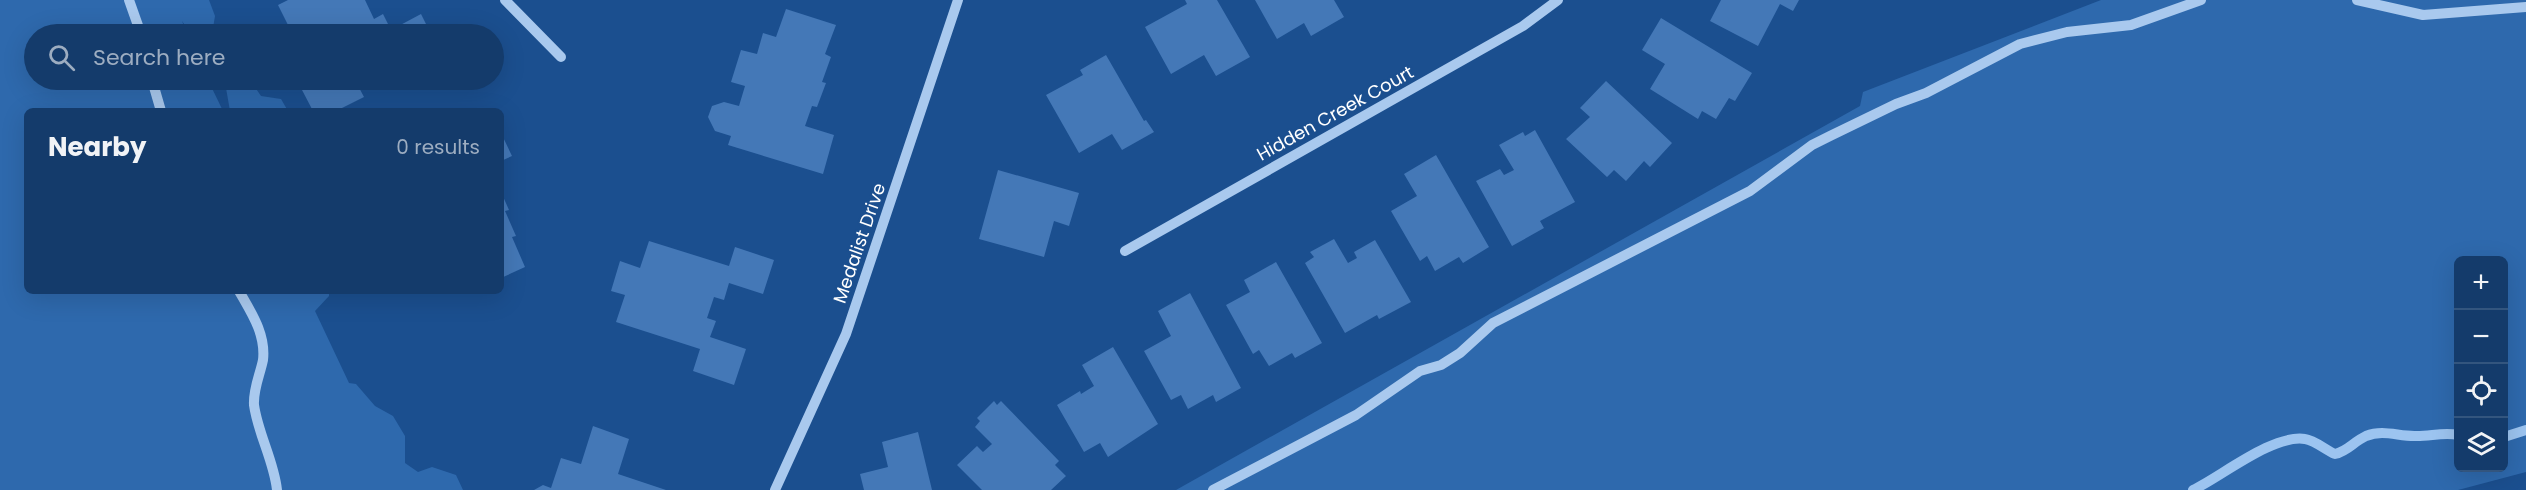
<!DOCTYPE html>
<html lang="en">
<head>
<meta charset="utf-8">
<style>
  body { margin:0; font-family:Poppins,sans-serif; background:#1d4271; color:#f1f3f6 }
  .controls { position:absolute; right:18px; bottom:18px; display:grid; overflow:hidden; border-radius:9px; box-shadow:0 6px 24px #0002 }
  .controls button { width:54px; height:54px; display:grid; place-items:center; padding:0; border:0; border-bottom:2px solid #33557e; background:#143b6b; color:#f1f3f6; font:30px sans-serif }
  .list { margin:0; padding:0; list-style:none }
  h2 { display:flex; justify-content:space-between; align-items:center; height:78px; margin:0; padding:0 24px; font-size:26px }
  h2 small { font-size:20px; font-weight:400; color:#9dadc1 }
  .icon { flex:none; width:33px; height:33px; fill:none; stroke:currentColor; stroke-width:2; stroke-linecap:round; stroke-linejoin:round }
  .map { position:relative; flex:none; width:2526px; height:490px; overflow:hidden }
  .search { position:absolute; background:#143b6b; box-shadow:0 6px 24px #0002; left:24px; top:24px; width:480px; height:66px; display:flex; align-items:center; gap:15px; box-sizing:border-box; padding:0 21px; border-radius:33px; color:#9dadc1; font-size:22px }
  .panel { position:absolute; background:#143b6b; box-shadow:0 6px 24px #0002; left:24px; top:108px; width:480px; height:186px; border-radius:9px }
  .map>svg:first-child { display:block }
</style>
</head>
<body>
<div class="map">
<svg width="2526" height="490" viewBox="0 0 2526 490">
  <rect width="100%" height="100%" fill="#1b4f8f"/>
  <!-- green -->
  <path fill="#2e69ad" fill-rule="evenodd" d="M0 0H209L215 16 212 34H191L182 21 187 34H34V80H208L223 111H27V291H329V296L315 311 349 383 356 384 375 406 393 416 405 436V463L418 472 432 467 456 475 463 490H0Z
    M2101 0H2526V472L2458 490H1176L1860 106 1863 92ZM2458 260H2504V468H2458Z
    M231 80H250L261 96 281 99 288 111H230L226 88Z"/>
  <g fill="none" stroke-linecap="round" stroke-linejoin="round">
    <!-- stream -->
    <path stroke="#9cc4f0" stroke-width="10" d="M2504 437 2526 430
      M2193 490C2222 476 2273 434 2305 439 2314 440 2326 450 2335 454 2348 451 2353 442 2366 436 2384 429 2399 437 2417 436 2431 436 2445 432 2458 435"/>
  </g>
  <!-- building -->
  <path fill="#4478b7" d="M288 0H365L374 19 383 14 391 30 421 14 431 34H284L291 31 278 5Z
    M1185 0H1217L1250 57 1216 76 1204 55 1171 74 1145 27 1187 4Z
    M1255 0H1334L1344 17 1311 36 1304 23 1277 39Z
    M1721 0H1799L1793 11 1780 4 1758 46 1710 21Z
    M786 9 836 25 825 54 831 57 822 82 826 83 817 107 812 106 805 126 834 135 823 174 728 145 731 136 715 131 708 117 712 106 724 102 739 106 745 86 731 82 741 50 757 54 763 33 776 37Z
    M1661 18 1752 73 1735 101 1729 98 1716 119 1702 111 1698 119 1650 89 1665 64 1642 50Z
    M1106 55 1144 121 1146 120 1154 132 1122 150 1112 134 1079 153 1046 95 1083 75 1080 70Z
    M309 80H355L364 97 336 111H313L302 90 312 84Z
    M1606 81 1672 143 1650 167 1644 161 1626 181 1614 170 1607 177 1566 139 1590 117 1580 108Z
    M1535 130 1575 202 1540 221 1544 228 1512 246 1476 181 1500 169 1504 175 1514 170 1499 145 1523 132 1525 136Z
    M501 133 512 156 501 161Z
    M1436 155 1489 247 1463 263 1459 257 1435 271 1427 256 1420 261 1391 211 1417 196 1404 174Z
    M998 170 1079 193 1069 226 1054 221 1044 257 979 239Z
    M501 192 509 210 505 211 516 236 512 237 525 267 501 278Z
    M1334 239 1348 263 1357 258 1354 252 1375 240 1411 302 1379 319 1377 315 1345 333 1305 263 1314 257 1310 252Z
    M649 241 729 266 735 247 774 260 763 294 729 283 724 300 714 297 707 318 716 321 710 337 746 349 734 385 693 371 700 349 616 322 625 295 611 291 620 261 640 268Z
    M1276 262 1322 343 1295 358 1292 353 1269 366 1259 350 1253 354 1226 305 1250 292 1244 280Z
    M1190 293 1241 388 1216 402 1213 395 1188 409 1181 395 1171 400 1144 351 1171 336 1158 311Z
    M1113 347 1158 424 1108 457 1100 443 1084 452 1057 405 1080 391 1081 394 1094 386 1082 365Z
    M994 401 997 405 1001 401 1059 461 1055 465 1066 476 1051 490H982L957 465 977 446 983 452 992 444 975 427 980 421 977 418Z
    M593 426 629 439 618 474 666 490H534L543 485 551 488 561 458 581 464Z
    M918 432 932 490H864L860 474 888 467 882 442Z"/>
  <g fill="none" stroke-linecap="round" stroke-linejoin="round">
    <!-- minor -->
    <path stroke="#a9c9ee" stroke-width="10" d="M129 0 141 34
      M505 0 561 57
      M2357 0 2423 15 2526 7
      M152 80 161 111
      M1125 251 1523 26 1558 0
      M239 291C251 312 266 334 263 360 260 375 253 389 254 405 258 434 274 461 277 490
      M775 490 846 334 958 0
      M1213 490 1356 415 1420 371 1441 365 1460 353 1493 323 1750 191 1812 145 1830 136 1896 104 1926 93 2020 44 2067 32 2131 25 2201 0"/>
  </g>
  <g text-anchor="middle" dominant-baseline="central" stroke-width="4.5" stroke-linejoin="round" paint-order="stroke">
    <!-- street labels -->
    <g font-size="18" fill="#fff" stroke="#1b4f8f">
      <text transform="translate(1335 113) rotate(-29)">Hidden Creek Court</text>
      <text transform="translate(859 243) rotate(-71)">Medalist Drive</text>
    </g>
  </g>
</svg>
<div class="controls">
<button>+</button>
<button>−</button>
<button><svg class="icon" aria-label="locate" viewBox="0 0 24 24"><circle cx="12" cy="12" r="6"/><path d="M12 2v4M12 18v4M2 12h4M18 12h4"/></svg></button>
<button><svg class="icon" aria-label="layers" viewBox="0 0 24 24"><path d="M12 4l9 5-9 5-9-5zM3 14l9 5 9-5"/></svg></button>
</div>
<div class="search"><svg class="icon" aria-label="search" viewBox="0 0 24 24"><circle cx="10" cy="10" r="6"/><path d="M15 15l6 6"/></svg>Search here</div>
<section class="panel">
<h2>Nearby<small>0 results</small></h2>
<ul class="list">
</ul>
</section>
</div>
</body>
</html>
